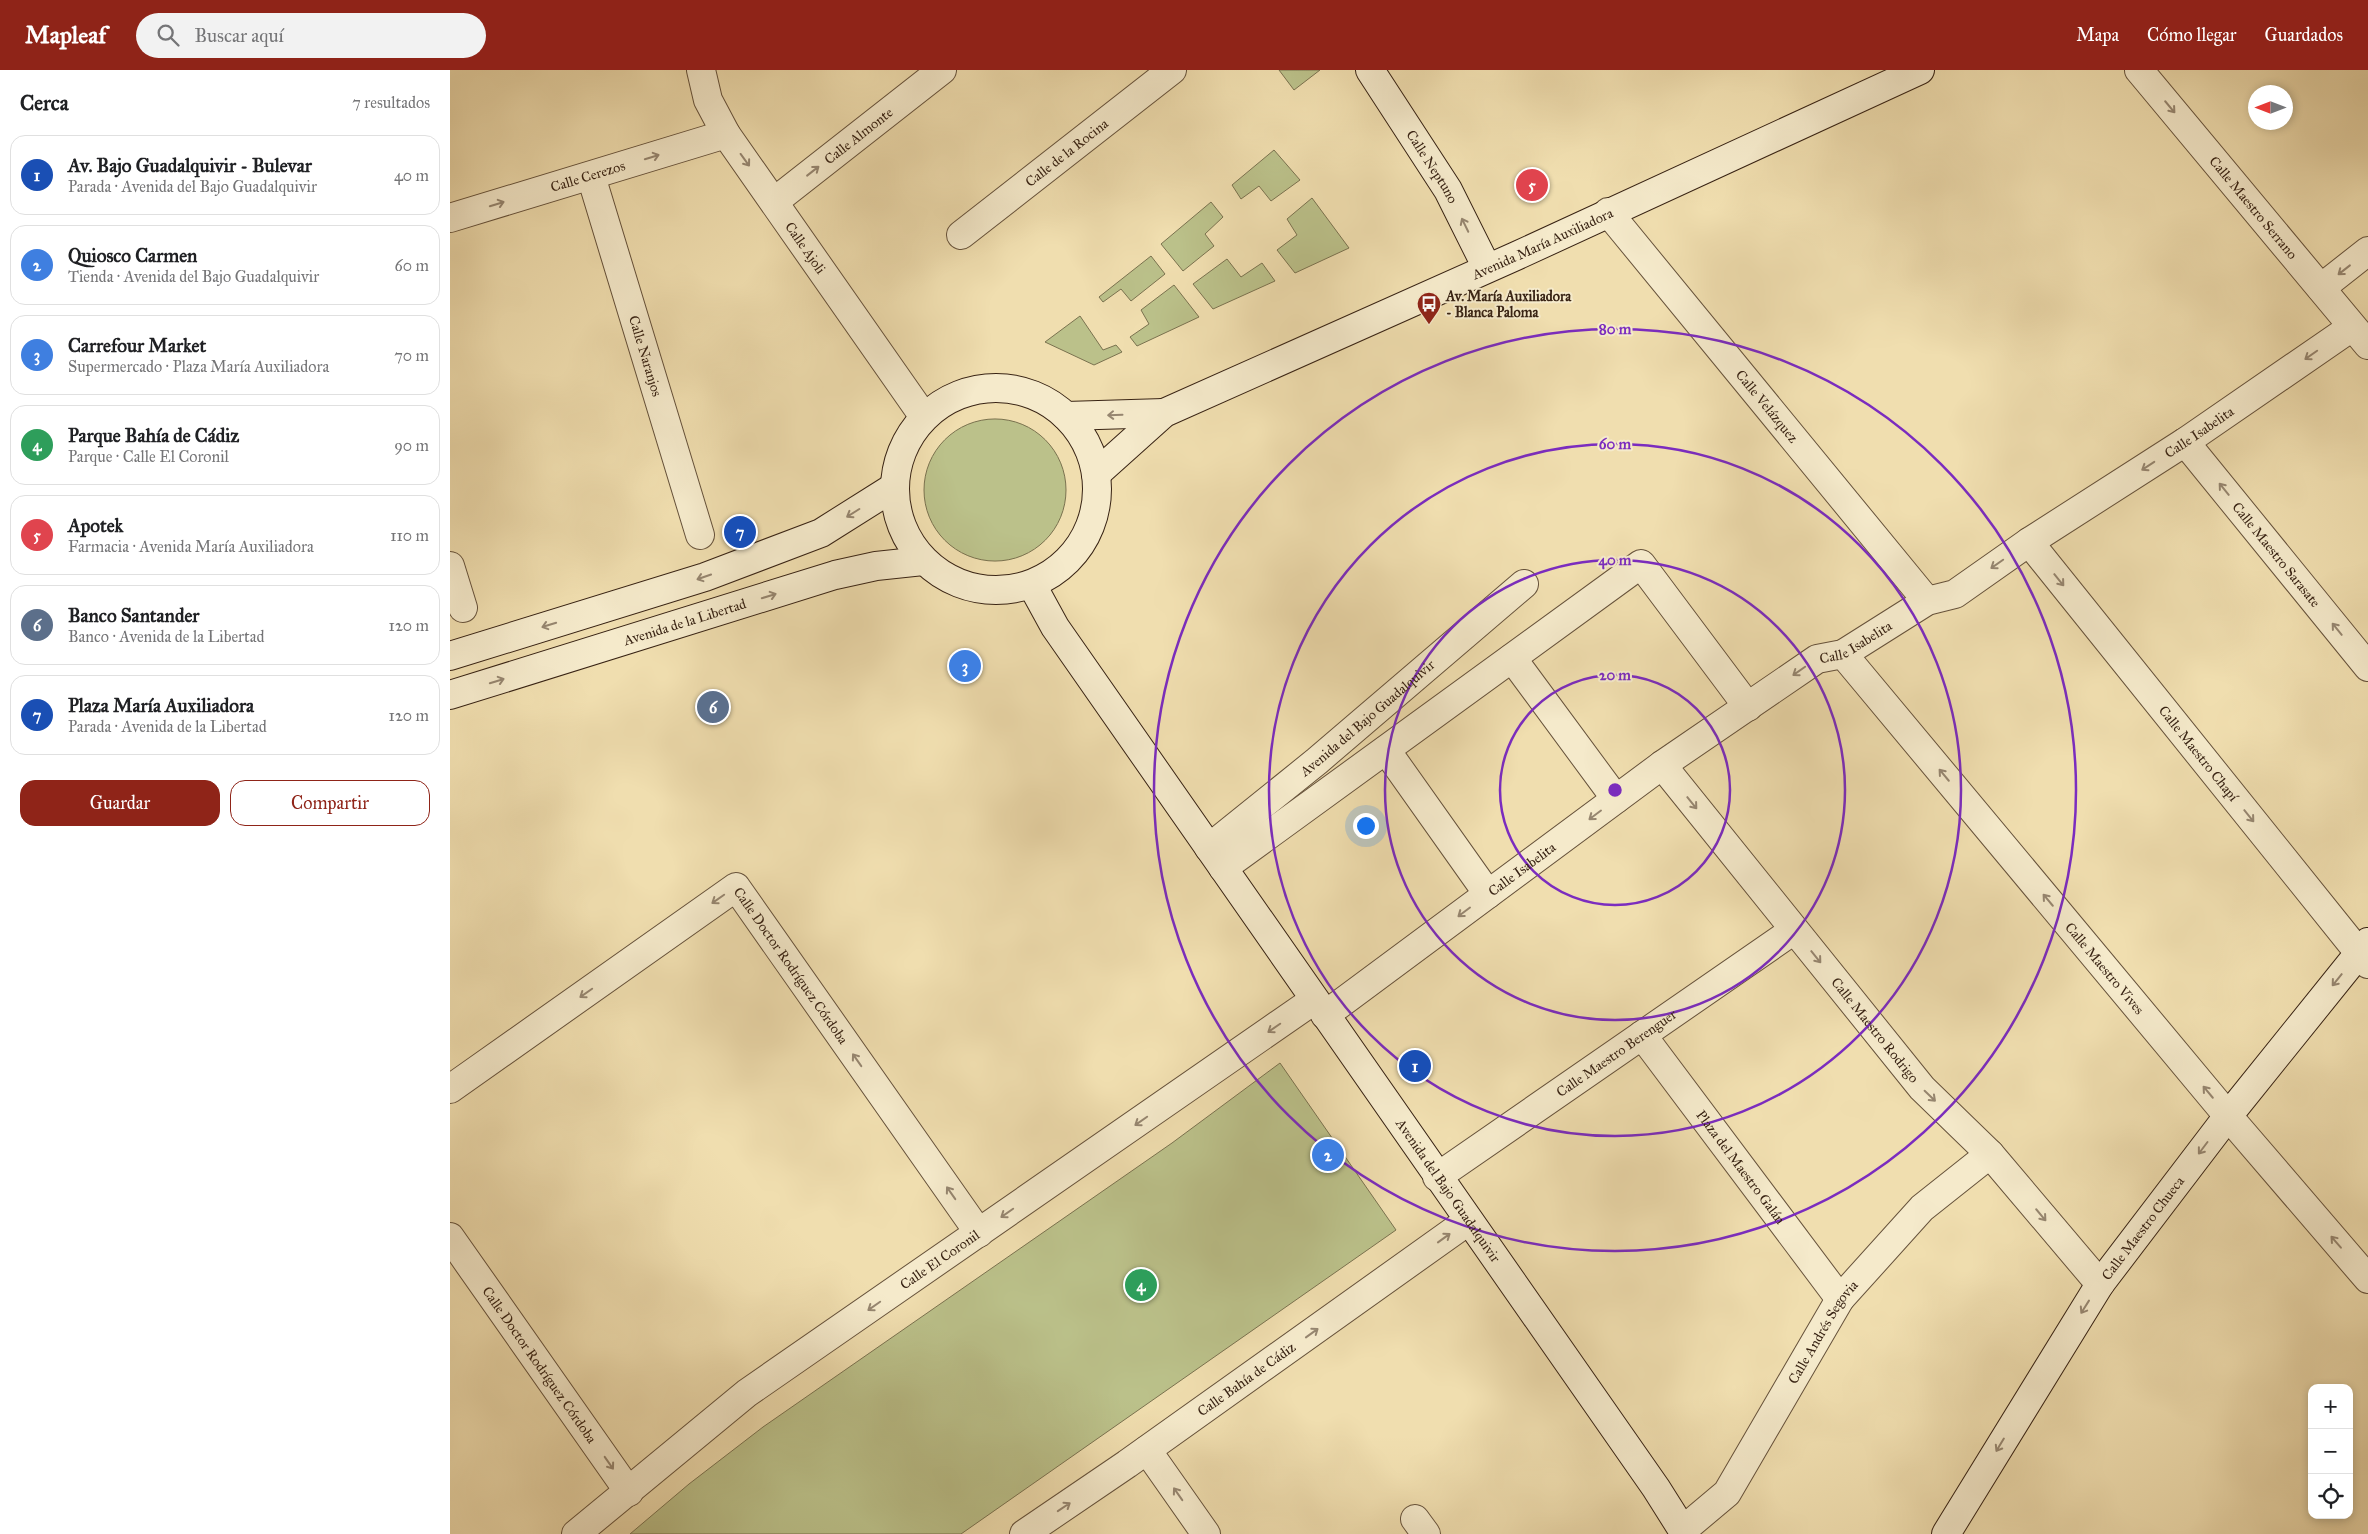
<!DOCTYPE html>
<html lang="es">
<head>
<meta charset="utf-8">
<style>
  body { margin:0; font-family:"IM FELL Great Primer",serif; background:#f2f2f2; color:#202124 }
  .controls { position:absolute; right:15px; bottom:15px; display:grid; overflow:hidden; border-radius:10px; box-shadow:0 2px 8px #0003 }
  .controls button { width:45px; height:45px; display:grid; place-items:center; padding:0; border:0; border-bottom:1px solid #e0e0e0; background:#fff; color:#202124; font:25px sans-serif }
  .compass { position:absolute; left:1798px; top:15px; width:45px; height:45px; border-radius:50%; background:#fff; box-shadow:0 2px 8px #0003; rotate:270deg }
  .you { position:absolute; left:915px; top:755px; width:18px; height:18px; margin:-12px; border:4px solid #fff; border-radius:50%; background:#1a73e8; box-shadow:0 0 0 8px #1a73e833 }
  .badge { display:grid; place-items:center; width:32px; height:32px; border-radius:50%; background:#8f2418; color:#fff; font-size:16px; font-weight:700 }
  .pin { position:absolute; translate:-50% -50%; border:2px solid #fff; box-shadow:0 1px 5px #0006 }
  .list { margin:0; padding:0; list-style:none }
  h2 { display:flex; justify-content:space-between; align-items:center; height:65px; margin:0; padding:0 20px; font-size:21px }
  h2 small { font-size:16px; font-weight:400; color:#757577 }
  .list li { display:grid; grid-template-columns:32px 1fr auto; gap:15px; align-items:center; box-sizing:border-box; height:80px; margin:0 10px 10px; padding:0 10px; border:1px solid #e0e0e0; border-radius:15px }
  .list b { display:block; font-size:19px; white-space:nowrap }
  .list p { margin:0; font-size:16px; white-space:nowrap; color:#757577 }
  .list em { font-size:16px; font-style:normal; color:#757577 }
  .actions { display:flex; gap:10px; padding:15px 20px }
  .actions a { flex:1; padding:11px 0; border:1px solid #8f2418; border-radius:15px; text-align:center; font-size:18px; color:#8f2418 }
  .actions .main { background:#8f2418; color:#fff }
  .icon { flex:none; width:28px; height:28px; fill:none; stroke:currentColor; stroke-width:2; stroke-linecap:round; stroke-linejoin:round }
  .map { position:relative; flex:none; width:1918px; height:1464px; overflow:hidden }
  header { display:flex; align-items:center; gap:30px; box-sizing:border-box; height:70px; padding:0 25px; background:#8f2418; color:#fff }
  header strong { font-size:24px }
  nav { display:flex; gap:28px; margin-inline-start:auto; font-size:18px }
  .search { width:350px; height:45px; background:#f2f2f2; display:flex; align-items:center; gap:12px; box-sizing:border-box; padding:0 18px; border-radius:28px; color:#757577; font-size:19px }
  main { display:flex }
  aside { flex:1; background:#fff }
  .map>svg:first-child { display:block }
</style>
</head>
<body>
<header>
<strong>Mapleaf</strong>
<div class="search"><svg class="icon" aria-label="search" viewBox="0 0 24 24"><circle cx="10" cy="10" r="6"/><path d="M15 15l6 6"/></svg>Buscar aquí</div>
<nav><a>Mapa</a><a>Cómo llegar</a><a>Guardados</a></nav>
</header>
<main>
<aside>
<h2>Cerca<small>7 resultados</small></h2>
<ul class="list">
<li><span class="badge" style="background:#1a4fb4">1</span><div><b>Av. Bajo Guadalquivir - Bulevar</b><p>Parada · Avenida del Bajo Guadalquivir</p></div><em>40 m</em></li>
<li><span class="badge" style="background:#3f7fe0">2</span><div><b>Quiosco Carmen</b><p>Tienda · Avenida del Bajo Guadalquivir</p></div><em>60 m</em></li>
<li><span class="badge" style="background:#3f7fe0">3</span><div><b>Carrefour Market</b><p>Supermercado · Plaza María Auxiliadora</p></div><em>70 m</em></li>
<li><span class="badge" style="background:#2e9e5b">4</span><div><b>Parque Bahía de Cádiz</b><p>Parque · Calle El Coronil</p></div><em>90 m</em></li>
<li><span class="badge" style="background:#e0444e">5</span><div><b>Apotek</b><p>Farmacia · Avenida María Auxiliadora</p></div><em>110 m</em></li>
<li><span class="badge" style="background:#5c6f8a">6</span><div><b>Banco Santander</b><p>Banco · Avenida de la Libertad</p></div><em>120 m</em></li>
<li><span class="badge" style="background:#1a4fb4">7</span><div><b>Plaza María Auxiliadora</b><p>Parada · Avenida de la Libertad</p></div><em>120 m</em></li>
</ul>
<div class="actions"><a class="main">Guardar</a><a>Compartir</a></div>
</aside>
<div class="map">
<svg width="1918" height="1464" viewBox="0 0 1918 1464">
  <rect width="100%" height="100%" fill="#f0deaf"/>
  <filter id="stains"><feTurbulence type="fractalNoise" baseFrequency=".004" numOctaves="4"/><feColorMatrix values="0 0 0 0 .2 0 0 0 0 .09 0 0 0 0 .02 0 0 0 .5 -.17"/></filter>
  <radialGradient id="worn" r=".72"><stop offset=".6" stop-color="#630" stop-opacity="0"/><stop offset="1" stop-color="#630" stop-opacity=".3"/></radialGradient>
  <!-- green -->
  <path fill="#bbc18a" stroke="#7a724f" d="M829 0H870L844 20Z
    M824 80 850 110 821 131 809 116 791 129 782 115Z
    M862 128 899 178 845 203 827 180 847 165 837 149Z
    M761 132 773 147 755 164 764 176 733 201 711 174Z
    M701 186 715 204 681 231 671 219 653 232 649 227Z
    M777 189 791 207 812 193 825 211 763 239 743 214Z
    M724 215 749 247 687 276 680 267 699 254 691 240Z
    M630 246 653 280 666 275 672 282 644 295 595 272Z
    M474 420a71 71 0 1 1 142 0a71 71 0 1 1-142 0Z
    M830 993 946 1160 511 1464H180L239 1414 313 1357 722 1073Z"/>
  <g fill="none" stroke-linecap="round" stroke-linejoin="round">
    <defs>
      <g id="street">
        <path id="s1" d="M251 0 258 30 276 64 474 347"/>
        <path id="s2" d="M1689 0 1918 275"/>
        <path id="s3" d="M141 106 250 465"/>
        <path id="s4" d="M325 131 492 0"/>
        <path id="s5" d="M1158 142 1477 531"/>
        <path id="s6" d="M0 148 276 64"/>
        <path id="s7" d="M511 165 722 0"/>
        <path d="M1871 218 1918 181"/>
        <path id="s8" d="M1735 372 1918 597"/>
        <path id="s9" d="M1579 472 1918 894"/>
        <path d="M0 496 13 538"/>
        <path id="s10" d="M1393 584 1778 1046 1918 1209"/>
        <path d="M1062 588 1166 729"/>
        <path d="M936 680 1038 824"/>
        <path id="s11" d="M1212 695 1472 1018 1540 1084 1650 1214"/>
        <path id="s12" d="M759 778 867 691 1074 514"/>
        <path d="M773 798 1191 494 1298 637"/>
        <path id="s13" d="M875 945 1212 695 1367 589 1393 584 1477 531 1505 524 1579 472 1735 372 1902 257"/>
        <path id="s14" d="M1192 965 1390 1229"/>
        <path id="s15" d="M0 1019 286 817 529 1163"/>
        <path id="s16" d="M987 1107 1344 860"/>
        <path id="s17" d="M0 1167 179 1422"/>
        <path d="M697 1380 756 1464"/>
        <path d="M965 1449 976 1464"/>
        <path id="s18" d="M1233 1460 1277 1423 1390 1229 1472 1138 1540 1084"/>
        <path id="s19" d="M126 1464 297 1323 864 930"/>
        <path id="s20" d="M574 1464 677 1394 1018 1151"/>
      </g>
      <g id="secondary">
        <path id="s21" d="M920 0 998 120 1037 198"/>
        <circle cx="546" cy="419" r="101"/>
        <path d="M616 346 714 343"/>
        <path id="s22" d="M646 404 714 343 1066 186 1470 0"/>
        <path id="s23" d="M582 515 605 557 1206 1418 1235 1464"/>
        <path d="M0 586 255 507 371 463 444 417"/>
        <path id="s24" d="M0 625 385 505 426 496 473 491"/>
        <path id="s25" d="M1496 1464 1650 1214 1778 1046 1918 872"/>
      </g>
    </defs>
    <!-- street casing -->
    <use href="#street" stroke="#66523b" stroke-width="30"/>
    <!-- secondary casing -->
    <use href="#secondary" stroke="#382314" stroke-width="30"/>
    <!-- street -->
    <use href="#street" stroke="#f5eacb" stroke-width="28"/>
    <!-- secondary -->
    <use href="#secondary" stroke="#f5eacb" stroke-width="28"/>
  </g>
  <!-- one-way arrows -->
  <defs><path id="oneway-shaft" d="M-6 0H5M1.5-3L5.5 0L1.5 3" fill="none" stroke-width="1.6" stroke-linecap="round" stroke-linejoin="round" transform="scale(1.25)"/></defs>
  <g stroke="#968670">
    <use href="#oneway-shaft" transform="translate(1720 37) rotate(50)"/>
    <use href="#oneway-shaft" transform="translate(202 87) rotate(-17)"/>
    <use href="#oneway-shaft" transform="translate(295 90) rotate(54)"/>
    <use href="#oneway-shaft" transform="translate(363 101) rotate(-38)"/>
    <use href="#oneway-shaft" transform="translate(47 134) rotate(-17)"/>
    <use href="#oneway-shaft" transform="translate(1015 155) rotate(-116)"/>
    <use href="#oneway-shaft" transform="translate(1894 200) rotate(142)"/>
    <use href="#oneway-shaft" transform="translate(1861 285) rotate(145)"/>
    <use href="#oneway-shaft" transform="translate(665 345) rotate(178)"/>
    <use href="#oneway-shaft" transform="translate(1698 396) rotate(147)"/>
    <use href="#oneway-shaft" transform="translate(1774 419) rotate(-129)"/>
    <use href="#oneway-shaft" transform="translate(403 443) rotate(148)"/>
    <use href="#oneway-shaft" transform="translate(1547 494) rotate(145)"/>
    <use href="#oneway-shaft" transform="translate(254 507) rotate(161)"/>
    <use href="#oneway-shaft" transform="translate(1609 510) rotate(51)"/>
    <use href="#oneway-shaft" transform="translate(319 526) rotate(-17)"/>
    <use href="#oneway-shaft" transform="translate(99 555) rotate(163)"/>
    <use href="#oneway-shaft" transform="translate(1887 559) rotate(-129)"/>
    <use href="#oneway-shaft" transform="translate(1349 601) rotate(145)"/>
    <use href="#oneway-shaft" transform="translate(47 611) rotate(-17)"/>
    <use href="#oneway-shaft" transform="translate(1494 705) rotate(-130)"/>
    <use href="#oneway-shaft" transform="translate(1242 733) rotate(51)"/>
    <use href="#oneway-shaft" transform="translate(1145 745) rotate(143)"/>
    <use href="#oneway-shaft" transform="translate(1799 746) rotate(51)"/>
    <use href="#oneway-shaft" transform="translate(268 829) rotate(145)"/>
    <use href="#oneway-shaft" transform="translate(1598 830) rotate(-130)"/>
    <use href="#oneway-shaft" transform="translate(1014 842) rotate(143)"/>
    <use href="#oneway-shaft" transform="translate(1366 887) rotate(51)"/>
    <use href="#oneway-shaft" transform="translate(1887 910) rotate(129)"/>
    <use href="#oneway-shaft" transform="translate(136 923) rotate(145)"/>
    <use href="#oneway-shaft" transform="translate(824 958) rotate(145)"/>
    <use href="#oneway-shaft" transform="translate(407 990) rotate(-125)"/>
    <use href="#oneway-shaft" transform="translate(1758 1022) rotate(-130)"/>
    <use href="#oneway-shaft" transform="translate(1480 1026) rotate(44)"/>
    <use href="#oneway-shaft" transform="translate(691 1051) rotate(145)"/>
    <use href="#oneway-shaft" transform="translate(1753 1078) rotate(127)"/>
    <use href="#oneway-shaft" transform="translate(501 1123) rotate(-125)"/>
    <use href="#oneway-shaft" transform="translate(557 1143) rotate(145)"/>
    <use href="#oneway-shaft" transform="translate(1591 1145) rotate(50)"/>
    <use href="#oneway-shaft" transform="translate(994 1168) rotate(-36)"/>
    <use href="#oneway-shaft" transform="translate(1886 1172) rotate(-131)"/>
    <use href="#oneway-shaft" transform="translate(424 1236) rotate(145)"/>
    <use href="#oneway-shaft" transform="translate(1635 1237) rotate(122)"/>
    <use href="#oneway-shaft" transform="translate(862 1263) rotate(-36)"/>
    <use href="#oneway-shaft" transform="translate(1550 1375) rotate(121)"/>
    <use href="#oneway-shaft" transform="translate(159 1393) rotate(55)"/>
    <use href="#oneway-shaft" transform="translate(728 1424) rotate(-125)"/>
    <use href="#oneway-shaft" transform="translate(614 1437) rotate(-34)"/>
  </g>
  <!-- distance rings -->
  <g fill="none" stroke="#7b2cbf" stroke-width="2.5">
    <circle cx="1165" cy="720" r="115"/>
    <circle cx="1165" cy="720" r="230"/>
    <circle cx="1165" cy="720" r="346"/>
    <circle cx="1165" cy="720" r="461"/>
  </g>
  <!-- icons -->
  <defs>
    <symbol id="bus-pin" viewBox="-11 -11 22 30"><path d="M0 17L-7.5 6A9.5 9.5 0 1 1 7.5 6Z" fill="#8f2418" stroke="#f5eacb"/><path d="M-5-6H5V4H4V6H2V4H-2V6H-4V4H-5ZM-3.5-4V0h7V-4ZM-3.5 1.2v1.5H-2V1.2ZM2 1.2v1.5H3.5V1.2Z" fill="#fff"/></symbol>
  </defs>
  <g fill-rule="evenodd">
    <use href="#bus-pin" x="965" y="220" width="28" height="38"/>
  </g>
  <g text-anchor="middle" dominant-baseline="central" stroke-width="4" stroke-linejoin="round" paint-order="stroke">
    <!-- street labels -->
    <g font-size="14" fill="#382314" stroke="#f5eacb">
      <text stroke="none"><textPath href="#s4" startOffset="106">Calle Almonte</textPath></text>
      <text stroke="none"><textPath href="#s7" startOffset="134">Calle de la Rocina</textPath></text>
      <text stroke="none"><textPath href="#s21" startOffset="115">Calle Neptuno</textPath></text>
      <text stroke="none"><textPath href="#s6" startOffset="144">Calle Cerezos</textPath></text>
      <text stroke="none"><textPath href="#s2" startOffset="179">Calle Maestro Serrano</textPath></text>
      <text stroke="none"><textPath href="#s22" startOffset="506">Avenida María Auxiliadora</textPath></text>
      <text stroke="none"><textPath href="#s1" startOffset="208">Calle Ajoli</textPath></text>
      <text stroke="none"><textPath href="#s3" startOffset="188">Calle Naranjos</textPath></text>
      <text stroke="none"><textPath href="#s5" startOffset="251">Calle Velázquez</textPath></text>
      <text stroke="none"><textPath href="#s13" startOffset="1055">Calle Isabelita</textPath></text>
      <text stroke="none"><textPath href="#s8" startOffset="145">Calle Maestro Sarasate</textPath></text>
      <text stroke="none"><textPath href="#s24" startOffset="246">Avenida de la Libertad</textPath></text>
      <text stroke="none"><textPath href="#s13" startOffset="650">Calle Isabelita</textPath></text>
      <text stroke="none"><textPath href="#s12" startOffset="205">Avenida del Bajo Guadalquivir</textPath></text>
      <text stroke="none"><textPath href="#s9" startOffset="271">Calle Maestro Chapí</textPath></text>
      <text stroke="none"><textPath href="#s13" startOffset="245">Calle Isabelita</textPath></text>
      <text stroke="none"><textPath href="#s10" startOffset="409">Calle Maestro Vives</textPath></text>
      <text stroke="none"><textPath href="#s15" startOffset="446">Calle Doctor Rodríguez Córdoba</textPath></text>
      <text stroke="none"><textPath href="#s11" startOffset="340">Calle Maestro Rodrigo</textPath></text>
      <text stroke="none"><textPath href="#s16" startOffset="218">Calle Maestro Berenguer</textPath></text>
      <text stroke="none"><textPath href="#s14" startOffset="165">Plaza del Maestro Galán</textPath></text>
      <text stroke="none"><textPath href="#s23" startOffset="735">Avenida del Bajo Guadalquivir</textPath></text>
      <text stroke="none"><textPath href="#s25" startOffset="364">Calle Maestro Chueca</textPath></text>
      <text stroke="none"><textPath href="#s19" startOffset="456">Calle El Coronil</textPath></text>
      <text stroke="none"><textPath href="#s18" startOffset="245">Calle Andrés Segovia</textPath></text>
      <text stroke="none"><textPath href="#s17" startOffset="156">Calle Doctor Rodríguez Córdoba</textPath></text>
      <text stroke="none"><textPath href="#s20" startOffset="271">Calle Bahía de Cádiz</textPath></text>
    </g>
    <!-- poi labels -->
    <g font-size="14" font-weight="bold" fill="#382314" stroke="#f5eacb" text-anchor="start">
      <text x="996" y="226">Av. María Auxiliadora<tspan x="996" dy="16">- Blanca Paloma</tspan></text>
    </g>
  </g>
  <circle cx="1165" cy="720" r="8" fill="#7b2cbf" stroke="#f5eacb" stroke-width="2.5"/>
  <g font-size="15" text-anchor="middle" font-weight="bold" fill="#7b2cbf" stroke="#f5eacb" stroke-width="4" stroke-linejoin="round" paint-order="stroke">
    <text x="1165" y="264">80 m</text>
    <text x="1165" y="379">60 m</text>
    <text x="1165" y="495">40 m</text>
    <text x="1165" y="610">20 m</text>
  </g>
  <rect width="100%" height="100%" filter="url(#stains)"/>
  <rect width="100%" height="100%" fill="url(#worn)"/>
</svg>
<div class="controls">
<button>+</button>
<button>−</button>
<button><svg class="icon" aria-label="locate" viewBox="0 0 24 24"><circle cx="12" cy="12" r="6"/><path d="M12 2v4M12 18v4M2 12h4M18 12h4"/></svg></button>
</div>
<svg class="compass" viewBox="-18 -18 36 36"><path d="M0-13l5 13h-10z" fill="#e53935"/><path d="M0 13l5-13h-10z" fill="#757577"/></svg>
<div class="you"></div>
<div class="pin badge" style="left:965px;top:996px;background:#1a4fb4">1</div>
<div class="pin badge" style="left:878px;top:1085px;background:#3f7fe0">2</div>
<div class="pin badge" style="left:515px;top:596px;background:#3f7fe0">3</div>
<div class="pin badge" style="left:691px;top:1215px;background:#2e9e5b">4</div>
<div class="pin badge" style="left:1082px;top:115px;background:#e0444e">5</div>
<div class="pin badge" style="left:263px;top:637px;background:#5c6f8a">6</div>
<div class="pin badge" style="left:290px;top:462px;background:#1a4fb4">7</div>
</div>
</main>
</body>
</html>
